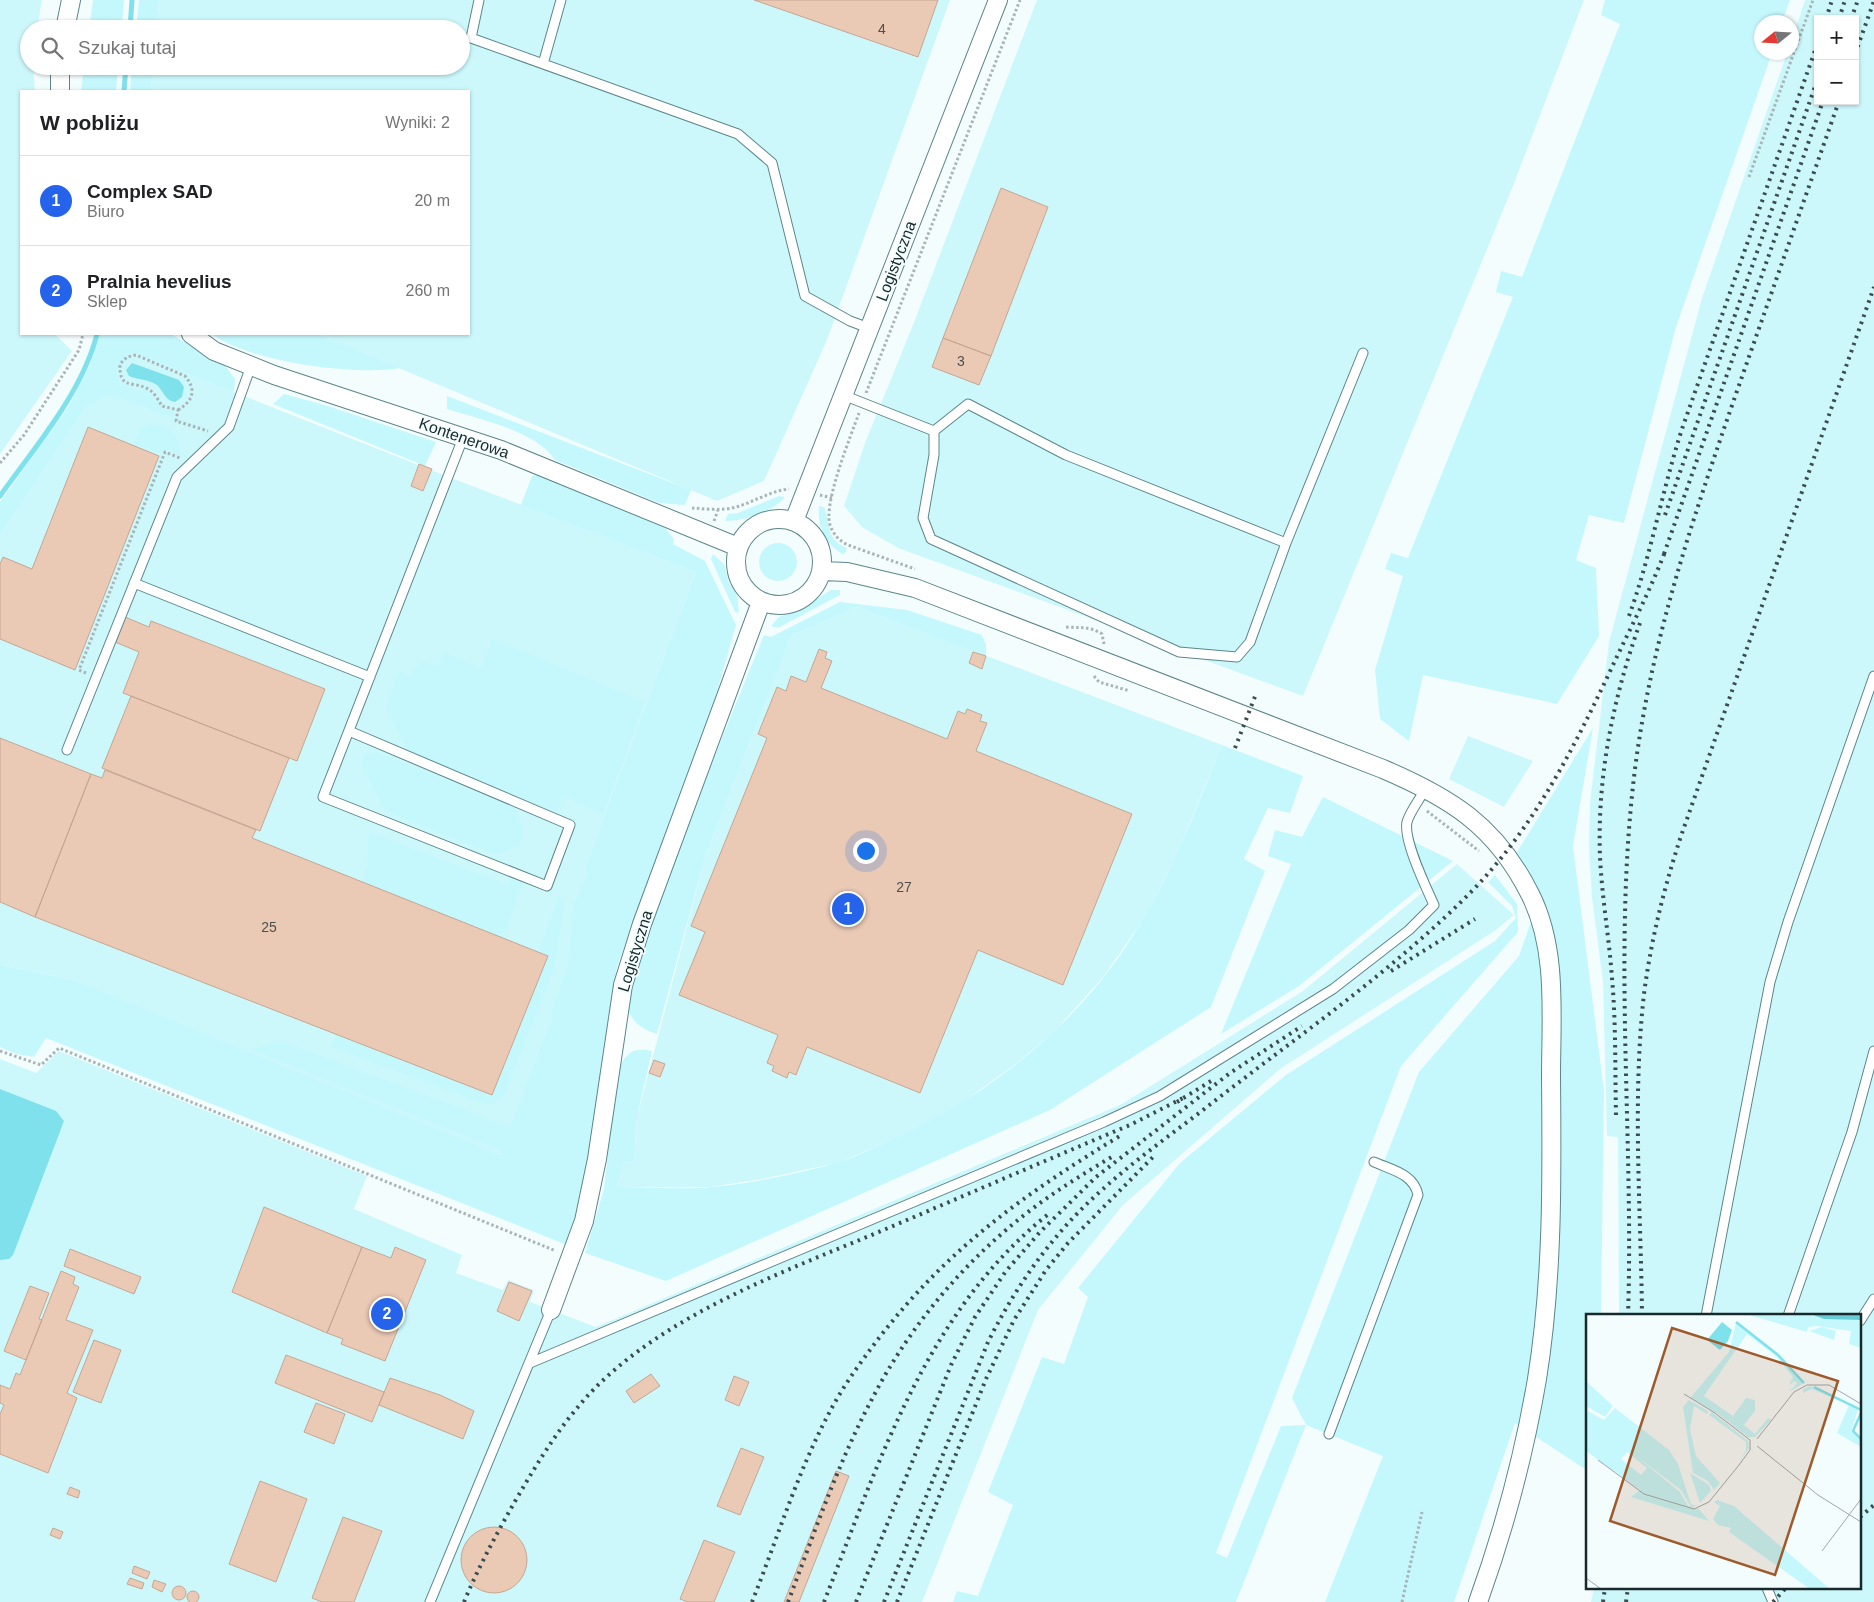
<!DOCTYPE html>
<html lang="pl">
<head>
<meta charset="utf-8">
<style>
  body { margin:0; font-family:Arial,sans-serif; background:#f6f6f6; color:#202124 }
  .controls { position:absolute; right:15px; top:15px; display:grid; overflow:hidden; border-radius:0px; box-shadow:0 1px 4px #0004 }
  .controls button { width:45px; height:45px; display:grid; place-items:center; padding:0; border:0; border-bottom:1px solid #e0e0e0; background:#fff; color:#202124; font:25px sans-serif }
  .compass { position:absolute; left:1754px; top:15px; width:45px; height:45px; border-radius:50%; background:#fff; box-shadow:0 1px 4px #0004; rotate:252deg }
  .you { position:absolute; left:865px; top:850px; width:18px; height:18px; margin:-12px; border:4px solid #fff; border-radius:50%; background:#1a73e8; box-shadow:0 0 0 8px #1a73e833 }
  .badge { display:grid; place-items:center; width:32px; height:32px; border-radius:50%; background:#2563eb; color:#fff; font-size:16px; font-weight:700 }
  .pin { position:absolute; translate:-50% -50%; border:2px solid #fff; box-shadow:0 1px 5px #0006 }
  .list { margin:0; padding:0; list-style:none }
  h2 { display:flex; justify-content:space-between; align-items:center; height:65px; margin:0; padding:0 20px; font-size:21px }
  h2 small { font-size:16px; font-weight:400; color:#757577 }
  .list li { display:grid; grid-template-columns:32px 1fr auto; gap:15px; align-items:center; box-sizing:border-box; height:90px; padding:0 20px; border-top:1px solid #e0e0e0 }
  .list b { display:block; font-size:19px; white-space:nowrap }
  .list p { margin:0; font-size:16px; white-space:nowrap; color:#757577 }
  .list em { font-size:16px; font-style:normal; color:#757577 }
  .icon { flex:none; width:28px; height:28px; fill:none; stroke:currentColor; stroke-width:2; stroke-linecap:round; stroke-linejoin:round }
  .map { position:relative; flex:none; width:1874px; height:1602px; overflow:hidden }
  .search { position:absolute; background:#fff; box-shadow:0 1px 4px #0004; left:20px; top:20px; width:450px; height:55px; display:flex; align-items:center; gap:12px; box-sizing:border-box; padding:0 18px; border-radius:28px; color:#757577; font-size:19px }
  .panel { position:absolute; background:#fff; box-shadow:0 1px 4px #0004; left:20px; top:90px; width:450px; height:245px; border-radius:0px }
  .map>svg:first-child { display:block }
</style>
</head>
<body>
<div class="map">
<svg width="1874" height="1602" viewBox="0 0 1874 1602">
  <rect width="100%" height="100%" fill="#f4fdfe"/>
  <!-- built -->
  <path fill="#ccf8fc" fill-rule="evenodd" d="M0 0H42L37 29H29V66H33L35 91H21V334H55L72 351 0 454Z
    M159 0H950L827 340 764 481 717 501 317 334H469V91H151L153 66H461V29H157Z
    M1037 0H1584L1513 186 1303 696 898 548 862 527 844 506 865 443 913 325Z
    M1805 0H1874V1602H1591L1594 1588H1860V1316H1619L1618 1137 1607 1136 1603 982 1592 898 1589 848 1590 803 1609 642 1702 298 1787 53 1792 52V40ZM1818 19H1855V101H1818Z
    M125 349 459 481 696 572 584 870 617 886 552 1017 500 1155 303 1078 73 980 0 965V535Z
    M857 607 1222 745 1177 854 1147 914 1104 976 1054 1032 1016 1064 953 1109 918 1128 841 1162 763 1179 710 1187H617L624 1162 634 1163 637 1117 706 854 792 635Z
    M1468 736 1533 761 1504 807 1449 779Z
    M1457 864 1514 915 1496 930 1280 1069 1123 1205 1038 1310 922 1602H0V1059L36 1073 59 1051 367 1176 354 1209 462 1255 456 1273 503 1290 508 1280 534 1290 530 1302 596 1327 1122 1104 1303 991Z"/>
  <!-- green -->
  <path fill="#c4f8fd" d="M93 0H124L122 29H89Z
    M139 0H159L157 29H136Z
    M1605 0H1790L1782 22H1762V52L1772 53 1676 327 1624 523 1589 515 1576 560 1596 568 1599 636 1557 704 1423 675 1409 741 1380 719 1375 670 1403 576 1385 569 1391 553 1408 558 1513 297 1496 292 1501 271 1522 277 1620 24 1601 15Z
    M84 66H118L116 91H81Z
    M132 66H153L151 91H130Z
    M98 334H171L226 367 235 379 234 392 134 353C118 358 108 379 128 387 134 389 141 388 147 392 160 400 156 407 174 412L173 418 115 395 104 396 86 407 0 535V502L68 407 90 364Z
    M212 334H317L400 368C355 376 249 362 212 334Z
    M284 394 328 406 436 442 425 466 273 404Z
    M447 396 691 490 685 505 659 503 555 460C537 431 478 419 447 409Z
    M149 424C170 424 179 435 181 455L165 449 161 454 133 443 141 429Z
    M539 474 665 528 674 539 673 544 705 561 736 625 709 720 617 967 603 1055 586 1186 567 1245 46 1038 34 1057 16 1054 0 1047V965L73 980 500 1155 501 1150 250 1049 281 1041 510 1127 552 1017 551 1011 567 970 574 904 589 873 584 870 696 572 521 505 532 476Z
    M779 496 785 497C773 512 744 521 725 521L728 514 738 513Z
    M819 506 824 507C831 524 825 539 847 548L844 555C825 544 817 528 819 506Z
    M759 562a19 19 0 1 1 38 0a19 19 0 1 1-38 0Z
    M713 554 724 564 729 583 737 595 739 613 735 612 711 559Z
    M831 590H840V595L778 628 771 626 779 617 802 608Z
    M840 602 907 610 982 635 986 645V656L857 607 792 635 706 854 657 1034C644 1030 630 1022 628 1007 625 983 650 923 659 899 692 810 728 723 764 635L771 637Z
    M492 639 645 702 603 814 564 796 558 812 409 754 386 707 399 671 411 676 420 661 438 666 443 652 481 668Z
    M1593 728 1573 846 1604 1091 1601 1316H1588V1471L1515 1423 1454 1602H1325L1383 1456 1306 1425 1236 1602H953L957 1591 978 1596 1013 1505 988 1492 1042 1357 1064 1364 1088 1297 1078 1288 1180 1163 1286 1075 1495 941 1516 918 1512 906 1488 882 1495 875 1517 904 1518 932 1401 1066 1216 1553 1227 1558 1281 1426 1306 1425 1292 1398 1419 1072 1519 956 1538 902 1514 857Z
    M1222 745 1303 776 1290 813 1268 808 1244 859 1265 871 1211 1007 1050 1110 666 1281 585 1253 604 1189 617 1071C627 1053 631 1047 652 1051L637 1117 634 1163 624 1162 617 1187C648 1187 681 1190 711 1187 754 1183 798 1174 839 1162 855 1158 870 1149 884 1143 983 1100 1074 1029 1132 937 1171 877 1195 811 1222 745Z
    M376 752 516 808 523 832 519 846 496 855 385 811 362 764 365 754Z
    M1323 797 1453 861 1299 986 1221 1034 1291 864 1268 856 1275 830 1302 837Z
    M369 832 508 885 511 879 523 881 503 938 362 882 367 867Z
    M559 896 565 899 554 969 504 1096 489 1105 331 1047 337 1034 547 956 538 952Z"/>
  <!-- water -->
  <path fill="#7ee1eb" d="M132 363 179 380 184 387 182 397 175 402C164 400 164 391 157 385 148 379 138 380 129 376L126 370Z
    M0 1089 56 1111 64 1121 13 1255 9 1259 0 1260Z"/>
  <g fill="none" stroke-linecap="round" stroke-linejoin="round">
    <!-- stream -->
    <path stroke="#7ee1eb" stroke-width="5" d="M130 29 132 0
      M124 91 126 66
      M0 496C35 447 82 393 97 334"/>
  </g>
  <!-- building -->
  <path fill="#eac9b5" stroke="#c6a693" d="M754 0H938L918 57Z
    M1001 188 1048 207 991 356 943 338Z
    M943 338 991 356 979 385 932 367Z
    M88 427 159 456 75 670 0 639V564L3 557 32 569Z
    M419 464 432 469 423 491 411 486Z
    M125 617 149 627 151 621 325 689 297 761 123 693 139 652 115 642Z
    M819 649 827 652 825 658 832 661 821 688 947 739 958 711 965 714 967 709 982 715 980 721 987 723 976 751 1132 814 1063 985 978 950 920 1093 807 1047 796 1075 789 1072 787 1078 772 1071 774 1066 767 1063 778 1035 679 995 705 932 691 926 767 738 758 734 777 687 786 691 791 676 806 682Z
    M973 652 986 656 982 669 969 663Z
    M131 696 289 758 260 831 102 768Z
    M0 738 91 774 35 917 0 902Z
    M105 770 256 830 252 838 548 956 492 1095 35 917 91 774 102 778Z
    M654 1060 665 1064 660 1077 649 1073Z
    M264 1207 362 1247 327 1333 232 1292Z
    M362 1247 391 1258 395 1247 426 1260 385 1361 341 1344 343 1339 327 1333Z
    M70 1249 141 1277 134 1294 64 1266Z
    M61 1271 75 1277 73 1284 79 1287 66 1320 93 1330 67 1393 77 1398 48 1473 0 1454V1414L4 1405 0 1403V1385L10 1389 16 1373 20 1375Z
    M509 1282 532 1291 519 1321 497 1311Z
    M30 1286 49 1293 39 1319 42 1320 26 1360 4 1351Z
    M94 1340 121 1350 101 1403 73 1392Z
    M286 1355 384 1392 372 1422 275 1383Z
    M651 1374 660 1386 634 1403 626 1391Z
    M734 1376 749 1382 739 1406 725 1400Z
    M390 1378 440 1395 474 1411 463 1439 379 1405Z
    M316 1403 345 1414 334 1444 304 1432Z
    M741 1448 764 1457 740 1515 717 1506Z
    M836 1471 849 1476 799 1602H784Z
    M260 1481 307 1499 276 1582 229 1564Z
    M70 1487 80 1491 78 1498 67 1494Z
    M343 1517 382 1531 354 1602H322L312 1598Z
    M461 1560a33 33 0 1 1 66 0a33 33 0 1 1-66 0Z
    M53 1528 63 1532 60 1539 50 1535Z
    M704 1540 735 1552 714 1602H688L680 1599Z
    M134 1566 150 1572 147 1579 132 1573Z
    M130 1578 144 1583 142 1589 127 1584Z
    M154 1580 166 1584 162 1592 152 1587Z
    M172 1593a7 7 0 1 1 14 0a7 7 0 1 1-14 0Z
    M187 1597a6 6 0 1 1 12 0a6 6 0 1 1-12 0Z"/>
  <g fill="none" stroke-linecap="round" stroke-linejoin="round">
    <defs>
      <path id="service" d="M479 0 471 38 738 134 772 163 805 296 850 321 869 328
        M543 64 561 0
        M843 395 934 431V455L923 518 931 539 1179 652 1237 657 1250 642 1286 543 1363 353
        M934 431 968 404 1066 455 1286 543
        M134 583 370 677
        M349 731 570 825 547 886 323 797 463 438
        M67 750 177 477 229 427 251 366
        M1706 1316 1770 982 1788 922 1874 676
        M1788 1316 1852 1132 1874 1051
        M1860 1321 1874 1299
        M530 1363 1104 1122 1160 1096 1333 989 1409 930 1434 905C1426 887 1403 840 1407 822 1410 811 1421 798 1426 787
        M1329 1434 1418 1195C1414 1174 1392 1170 1374 1162
        M1767 1588 1773 1602
        M430 1602 551 1310"/>
      <path id="minor" d="M65 29 71 0
        M60 91V66
        M191 334 214 351 274 375 501 450 738 547
        M736 562a43 43 0 1 1 86 0a43 43 0 1 1-86 0Z
        M794 521 998 0
        M822 571 847 572 915 588 1383 769C1451 798 1496 826 1530 894 1558 949 1551 1016 1551 1076 1552 1177 1553 1279 1537 1379 1524 1455 1504 1530 1478 1602
        M551 1310 584 1221 597 1159 623 985 642 924 761 602"/>
    </defs>
    <!-- service casing -->
    <use href="#service" stroke="#5c868a" stroke-width="11"/>
    <!-- minor casing -->
    <use href="#minor" stroke="#5c868a" stroke-width="20"/>
    <!-- path -->
    <path stroke="#a8b4b5" stroke-width="3" stroke-dasharray="2.5 2.5" stroke-linecap="butt" d="M1749 177 1813 0
      M866 393 1020 0
      M178 410C193 401 197 390 185 376L136 355 127 357 120 364C119 389 131 381 146 388 154 391 158 400 162 406L178 410 176 421 208 431
      M859 413C850 438 828 492 829 518 829 529 837 540 848 545L915 569
      M0 463 24 435 79 350 83 334
      M820 495 832 498
      M692 508C706 509 722 511 736 507 754 502 770 491 789 489
      M714 521 718 510
      M1066 627C1079 628 1090 626 1102 634L1104 644
      M86 673 79 670 165 452 180 458
      M1094 676 1099 682 1130 691
      M1427 811 1479 851
      M0 1051 41 1065 59 1048 556 1251
      M1402 1602 1422 1512"/>
    <!-- service -->
    <use href="#service" stroke="#fff" stroke-width="9"/>
    <!-- minor -->
    <use href="#minor" stroke="#fff" stroke-width="18"/>
    <!-- rail -->
    <path stroke="#3c4b4d" stroke-width="4" stroke-dasharray="2.5 5" stroke-linecap="butt" d="M1826 19 1832 0
      M1839 19 1845 0
      M1851 19 1858 0
      M1855 54 1874 1
      M1665 515 1818 78
      M1664 554 1823 101
      M1629 616C1651 555 1662 491 1682 429L1818 42
      M1235 748 1256 694
      M1391 971 1475 919
      M1177 1102 1211 1081
      M1616 1115C1615 1069 1616 1023 1612 978 1609 937 1602 898 1600 857 1597 777 1613 698 1640 623
      M1628 1316C1634 1137 1613 956 1634 777 1650 643 1693 518 1737 391 1771 294 1805 198 1839 101
      M1642 1316C1641 1209 1632 1100 1644 994 1651 940 1664 888 1681 836L1874 287
      M1860 1517 1874 1505
      M464 1602C478 1568 496 1535 514 1503 539 1460 563 1420 598 1385 672 1313 780 1273 874 1234 959 1198 1044 1161 1130 1125L1183 1098
      M752 1602C776 1542 797 1474 827 1417 841 1389 860 1363 879 1338 949 1247 1026 1193 1123 1134
      M788 1602C814 1534 838 1463 872 1399 908 1329 961 1265 1023 1216 1052 1193 1083 1174 1115 1155
      M824 1602C879 1462 927 1309 1051 1212
      M856 1602 951 1365 975 1317 1006 1271 1040 1232 1096 1177 1230 1073 1302 1026
      M884 1602 988 1342C1017 1284 1054 1232 1103 1189 1134 1161 1169 1136 1203 1110 1291 1041 1385 977 1465 898 1532 832 1573 750 1613 665 1631 627 1651 589 1666 549
      M897 1602 986 1379 1014 1320 1046 1270 1068 1243 1156 1154
      M1603 1602 1605 1588
      M1626 1602 1628 1588
      M1773 1602 1786 1588"/>
  </g>
  <g text-anchor="middle" dominant-baseline="central" stroke-width="4" stroke-linejoin="round" paint-order="stroke">
    <!-- number labels -->
    <g font-size="14" fill="#4c514e">
      <text x="882" y="29">4</text>
      <text x="961" y="361">3</text>
      <text x="904" y="887">27</text>
      <text x="269" y="927">25</text>
    </g>
    <!-- street labels -->
    <g font-size="16" fill="#18292b" stroke="#f4fdfe">
      <text transform="translate(896 261) rotate(-69)">Logistyczna</text>
      <text transform="translate(464 438) rotate(19)">Kontenerowa</text>
      <text transform="translate(635 951) rotate(-73)">Logistyczna</text>
    </g>
  </g>
  <!-- overview -->
  <g transform="translate(1586 1314)">
    <rect width="275" height="275" fill="#f4fdfe"/>
    <path d="M160 0H213L275 6V34L263 30 265 17 231 12 222 13 221 18ZM150 9 192 41 218 69 203 78 211 69 209 67 203 71 207 63 190 42 161 20 118 82 147 102 160 84 169 86V97L158 111 169 120 182 104 185 106 169 123H162L131 99 104 84 143 38ZM236 13 250 17 248 26 223 17ZM0 67 27 92 19 103 0 92ZM224 72 273 93 265 117 275 126V133L251 119 263 91 226 75 217 79V75ZM103 86 122 97 121 100 108 92 104 115 110 142 134 169 128 176 122 167 107 159 97 93ZM29 94 83 136 92 150 105 190 111 192 105 193 95 176 50 142 94 178 102 192 113 195 123 207 45 183 54 176 0 137V96L18 106ZM41 138 61 154 55 161 35 145ZM126 98 162 127 163 134 153 148 160 136V128L123 101ZM104 159 123 171 125 177 114 189ZM131 186 148 192 244 275H224L143 218 145 214 132 211 127 205 134 192 128 188Z" fill="#c4f8fd" fill-rule="evenodd"/>
    <path d="M225 0 275 1V6L238 5Z" fill="#68ccd6"/>
    <path d="M136 8 146 16 142 27 134 36 121 26Z" fill="#7ee1eb"/>
    <path fill="none" stroke="#7ee1eb" stroke-width="2.5" d="M150 8 192 41 218 69M228 73 275 96M275 99 267 117 275 125"/>
    <path fill="none" stroke="#9ca8aa" stroke-width="1" d="M98 80 129 99 164 126M171 125 208 78 221 71H243L275 90M171 132 232 181 275 208M12 146 58 180 108 195 123 188 153 151 164 136V126M236 237 275 185M0 264 15 275"/>
    <path fill="#9e5a2b" fill-opacity="0.15" stroke="#9e5a2b" stroke-width="2.5" d="M86 14 252 67 189 261 24 207Z"/>
    <rect width="275" height="275" fill="none" stroke="#18292b" stroke-width="2.5"/>
  </g>
</svg>
<div class="controls">
<button>+</button>
<button>−</button>
</div>
<svg class="compass" viewBox="-18 -18 36 36"><path d="M0-13l5 13h-10z" fill="#e53935"/><path d="M0 13l5-13h-10z" fill="#757577"/></svg>
<div class="you"></div>
<div class="pin badge" style="left:848px;top:909px">1</div>
<div class="pin badge" style="left:387px;top:1314px">2</div>
<div class="search"><svg class="icon" aria-label="search" viewBox="0 0 24 24"><circle cx="10" cy="10" r="6"/><path d="M15 15l6 6"/></svg>Szukaj tutaj</div>
<section class="panel">
<h2>W pobliżu<small>Wyniki: 2</small></h2>
<ul class="list">
<li><span class="badge">1</span><div><b>Complex SAD</b><p>Biuro</p></div><em>20 m</em></li>
<li><span class="badge">2</span><div><b>Pralnia hevelius</b><p>Sklep</p></div><em>260 m</em></li>
</ul>
</section>
</div>
</body>
</html>
